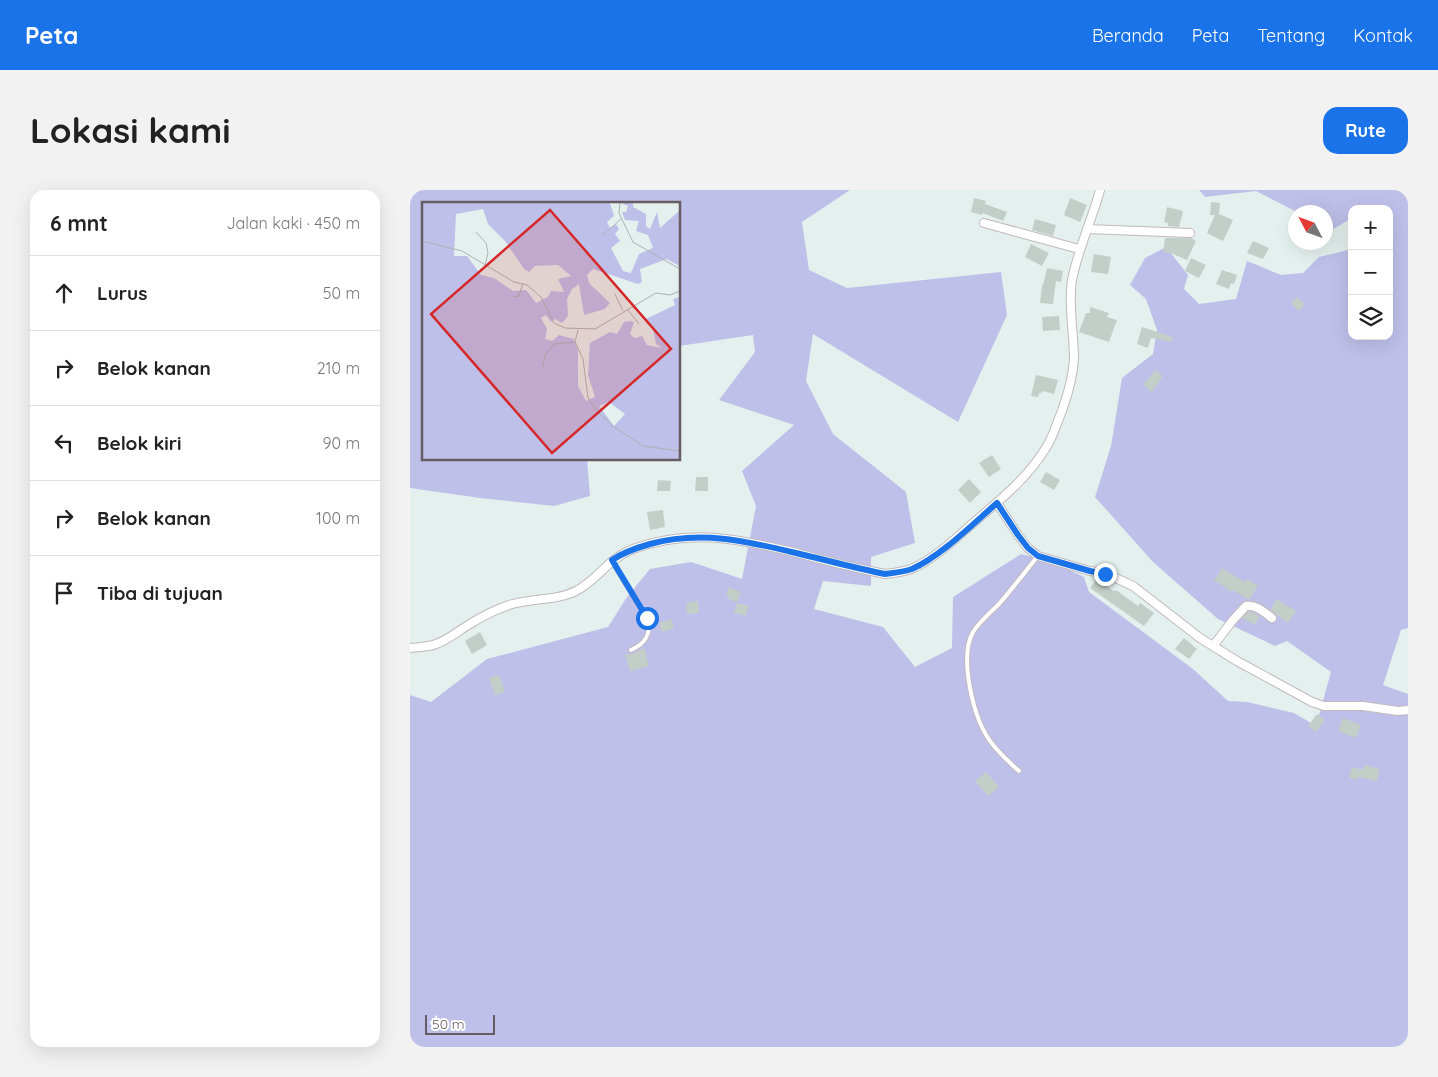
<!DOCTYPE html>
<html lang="id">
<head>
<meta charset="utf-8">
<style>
  body { margin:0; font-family:Quicksand,sans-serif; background:#f2f2f2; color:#222 }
  .controls { position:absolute; right:15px; top:15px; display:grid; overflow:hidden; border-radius:10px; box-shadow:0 5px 20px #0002 }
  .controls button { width:45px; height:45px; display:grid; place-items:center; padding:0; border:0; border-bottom:1px solid #e0e0e0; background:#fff; color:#222; font:25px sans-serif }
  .compass { position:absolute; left:878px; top:15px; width:45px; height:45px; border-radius:50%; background:#fff; box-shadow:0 5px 20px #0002; rotate:311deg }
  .scale { position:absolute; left:15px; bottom:12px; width:70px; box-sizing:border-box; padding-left:5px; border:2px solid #665c61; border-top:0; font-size:14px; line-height:18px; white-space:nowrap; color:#665c61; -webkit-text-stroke:4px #fff; paint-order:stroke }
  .stop { position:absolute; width:15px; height:15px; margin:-11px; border:4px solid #1a73e8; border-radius:50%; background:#fff }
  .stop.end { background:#1a73e8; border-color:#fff; box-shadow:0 1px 5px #0008 }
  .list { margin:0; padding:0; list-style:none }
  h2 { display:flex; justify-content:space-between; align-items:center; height:65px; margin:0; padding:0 20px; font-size:21px }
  h2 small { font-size:16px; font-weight:400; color:#767676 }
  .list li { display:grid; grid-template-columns:32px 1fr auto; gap:15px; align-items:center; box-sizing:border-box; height:75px; padding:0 20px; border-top:1px solid #e0e0e0 }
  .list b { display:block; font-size:19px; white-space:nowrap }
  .list em { font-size:16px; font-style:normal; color:#767676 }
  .icon { flex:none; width:28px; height:28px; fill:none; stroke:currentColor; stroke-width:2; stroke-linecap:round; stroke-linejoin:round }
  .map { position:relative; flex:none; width:998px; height:857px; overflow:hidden; border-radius:15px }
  header { display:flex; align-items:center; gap:30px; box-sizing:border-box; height:70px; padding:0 25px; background:#1a73e8; color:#fff }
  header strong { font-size:24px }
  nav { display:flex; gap:28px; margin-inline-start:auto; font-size:18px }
  .intro { display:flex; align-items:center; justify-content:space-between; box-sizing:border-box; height:120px; padding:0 30px }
  h1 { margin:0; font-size:35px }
  .button { padding:12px 22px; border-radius:15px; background:#1a73e8; color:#fff; font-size:18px; font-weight:700 }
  main { display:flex; gap:30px; padding:0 30px }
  aside { flex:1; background:#fff; border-radius:15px; box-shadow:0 5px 20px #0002 }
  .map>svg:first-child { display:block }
</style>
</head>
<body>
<header>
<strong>Peta</strong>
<nav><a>Beranda</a><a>Peta</a><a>Tentang</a><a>Kontak</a></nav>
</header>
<div class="intro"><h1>Lokasi kami</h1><a class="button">Rute</a></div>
<main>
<aside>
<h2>6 mnt<small>Jalan kaki · 450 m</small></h2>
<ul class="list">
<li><svg class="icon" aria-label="ahead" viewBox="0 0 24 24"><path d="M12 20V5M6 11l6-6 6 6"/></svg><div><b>Lurus</b></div><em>50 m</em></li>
<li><svg class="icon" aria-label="right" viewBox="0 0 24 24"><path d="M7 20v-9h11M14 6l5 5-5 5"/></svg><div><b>Belok kanan</b></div><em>210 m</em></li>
<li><svg class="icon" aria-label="left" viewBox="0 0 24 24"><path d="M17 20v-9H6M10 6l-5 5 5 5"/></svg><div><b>Belok kiri</b></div><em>90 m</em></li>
<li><svg class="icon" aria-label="right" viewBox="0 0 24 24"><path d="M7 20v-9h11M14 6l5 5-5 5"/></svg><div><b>Belok kanan</b></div><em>100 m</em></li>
<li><svg class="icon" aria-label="arrive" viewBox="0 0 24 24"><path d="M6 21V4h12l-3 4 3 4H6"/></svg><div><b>Tiba di tujuan</b></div></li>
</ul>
</aside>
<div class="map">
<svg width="998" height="857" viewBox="0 0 998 857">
  <rect width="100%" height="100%" fill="#e4f0ed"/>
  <!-- green -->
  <path fill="#bec0ea" d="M0 0H440L392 32 399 80 437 98 591 82 597 125 548 232 403 144 396 191 423 244 496 302 505 353 461 367V396L413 391 404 419 473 437 505 477 542 458 543 407 611 364 645 373 674 387 679 402 783 479 818 511 837 512 884 523 906 536 921 482 877 451 865 456 808 429 743 372 685 307 701 256 712 188 743 164 747 140 736 109 720 95 735 68 756 57 778 85 774 99 789 114 826 109 837 71 871 85 893 83 909 67 942 59V146H979V19H942V28L920 41 916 38V22H887L846 1 795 7 789 0H998V438L991 440 973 495 998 504V857H0V505L21 512 77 469 198 437 217 407 240 379 281 372 332 389 346 316 332 281 384 235 309 210 345 162 343 145 269 156V14H14V269H177L180 306 144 316 70 308 0 298Z"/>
  <!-- building -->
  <path fill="#c3cec9" d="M564 8 576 11 575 14 597 22 593 31 573 23 572 25 561 22Z
    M660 8 677 15 670 32 654 25Z
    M801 12 810 13 809 24 823 30 813 51 797 43 805 25H800Z
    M757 17 773 21 769 37 758 36V33L754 32Z
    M625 29 646 35 643 46 622 40Z
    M755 48H781L786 51 777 70 763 64 753 62Z
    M843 51 859 58 853 69 837 63Z
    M621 54 639 63 632 76 615 67Z
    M684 64 701 67 698 84 681 82Z
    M781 68 796 75 789 88 775 81Z
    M637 78 653 81 651 92 646 91 643 114 630 113 632 95H633Z
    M812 80 827 85 824 94 821 93 819 99 806 94Z
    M887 107 895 114 889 121 881 113Z
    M680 117 699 123 697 127 707 130 699 152 669 142 676 123H680Z
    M649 126 650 140 633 141 632 127Z
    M732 137 763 147 762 152 741 148 738 158 727 154Z
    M745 180 753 186 742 202 733 195Z
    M626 185 648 190 644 204 632 201 631 203H629L628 207 621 206Z
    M582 265 591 279 579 287 569 273Z
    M636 282 650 290 644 300 630 292Z
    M286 287H298V301H285Z
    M559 289 571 302 560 313 548 300Z
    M248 290 261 291 260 301H247Z
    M253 320 255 337 240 340 237 322Z
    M812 378 835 392 837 389 848 396 839 410 823 400 822 402 804 390Z
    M687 389 704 401 706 400 728 416 730 413 744 423 734 436 680 398Z
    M319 397 331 402 327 412 318 409 319 406 316 405Z
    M867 409 886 421 878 433 860 420Z
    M288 411 289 423 277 424 276 413Z
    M327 413 339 416 336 426 324 423Z
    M839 421 850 426 845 435 832 428Z
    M261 429 264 438 252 442 249 433Z
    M70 442 77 455 62 464 55 451Z
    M774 448 787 459 779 469 765 459Z
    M234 458 239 476 220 481 215 464H222Z
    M89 485 95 502 85 505 79 488Z
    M907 524 915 530 906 542 898 536Z
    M933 528 951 535 946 548 928 541Z
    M954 575 970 579 967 591 948 587 947 590 939 588 942 577 953 580Z
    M576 582 589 597 578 606 565 591Z"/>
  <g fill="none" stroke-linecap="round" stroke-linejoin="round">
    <defs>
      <path id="service" d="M202 371 237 428C242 443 235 454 221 460
        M609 581C598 571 586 561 578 548 563 525 549 467 563 442 570 431 580 423 589 414 602 399 615 382 627 367"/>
      <path id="minor" d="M574 33 669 59
        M677 39 780 43
        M587 313 608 345 618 358 628 366 680 381 695 383 723 396 790 448 827 471 902 512 914 516H953L988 521 998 520
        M803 456 823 430 836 416C845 414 854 422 862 428
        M0 458C9 457 18 457 26 454 37 450 46 443 55 437 69 428 84 420 99 415 120 408 146 411 166 401 188 390 197 369 223 359 281 338 330 349 387 363 416 371 446 378 475 384 484 383 493 382 501 379 523 370 544 350 562 334 589 311 619 287 637 256 644 245 647 232 652 221 658 204 663 187 664 169 664 143 658 116 662 90 668 59 682 30 690 0"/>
    </defs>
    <!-- service casing -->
    <use href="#service" stroke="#c1b9bd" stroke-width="6"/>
    <!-- minor casing -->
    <use href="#minor" stroke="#c1b9bd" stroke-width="10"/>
    <!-- service -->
    <use href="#service" stroke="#fff" stroke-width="4"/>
    <!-- minor -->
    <use href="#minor" stroke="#fff" stroke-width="8"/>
  </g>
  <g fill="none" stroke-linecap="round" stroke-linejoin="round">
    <!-- route -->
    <path stroke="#1a73e8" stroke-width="6" d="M237 428 202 370C214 362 226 358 240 354 291 340 336 351 386 363 416 370 445 378 475 384 484 383 493 382 502 379 530 367 564 333 587 313L608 345 618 358 628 366 680 381 695 384"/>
  </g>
  <!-- overview -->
  <g transform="translate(12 12)">
    <rect width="258" height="258" fill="#e4f0ed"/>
    <path d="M0 1H188L192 14 185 20 188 26 194 22 197 27 193 32 198 39 189 46 201 69 209 71 217 52 231 46 226 33 214 29 217 19 203 18 200 10H204L206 4 199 1H211V5L224 12V24L228 27 235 10 238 26 257 9V64L245 57 218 67 220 80 216 82 171 67 165 73 167 81 188 101 183 107 162 113 157 82 150 87 145 97 146 114 140 121 133 117 129 120 124 113 119 116 125 127 123 137 130 139 137 133 152 137 156 149V184L164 199 173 195 166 173 168 141 188 130 195 132 202 120 208 119 212 120 208 132 213 136 220 134 225 143 240 146 234 142 231 126 224 117 253 103 251 97 257 95V257H0ZM61 7 66 22 83 39 102 67 107 70 113 64 136 63 149 74 136 77 142 90 129 89 126 95 114 101 104 88 91 89 72 76 59 73 45 54H32L34 12ZM187 200 203 212 192 224 177 204Z" fill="#bec0ea" fill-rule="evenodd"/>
    <path fill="none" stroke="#aeb1b1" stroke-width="1" d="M198 1 197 11 211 40 258 67M54 30 64 41 66 51 63 63M181 33 199 17M0 39 40 49 92 80 105 83 119 95 132 121 143 126 173 127 234 91 248 93 258 89M193 92 201 109M91 95 97 94 101 81M205 107 217 122M156 128 153 140 161 157 166 196 175 209 191 224 221 244 258 249M121 164 123 153 132 142 153 140"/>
    <path fill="#d62828" fill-opacity="0.15" stroke="#d62828" stroke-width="2.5" d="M128 8 249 147 130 251 9 112Z"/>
    <rect width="258" height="258" fill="none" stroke="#665c61" stroke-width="2.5"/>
  </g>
</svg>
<div class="controls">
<button>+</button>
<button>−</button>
<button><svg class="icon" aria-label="layers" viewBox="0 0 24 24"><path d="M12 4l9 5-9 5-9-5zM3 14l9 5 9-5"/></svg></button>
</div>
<svg class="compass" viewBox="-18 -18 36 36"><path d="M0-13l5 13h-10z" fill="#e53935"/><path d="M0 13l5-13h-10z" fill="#767676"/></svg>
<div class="scale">50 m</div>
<div class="stop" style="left:237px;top:428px"></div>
<div class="stop end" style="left:695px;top:384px"></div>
</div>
</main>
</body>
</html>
